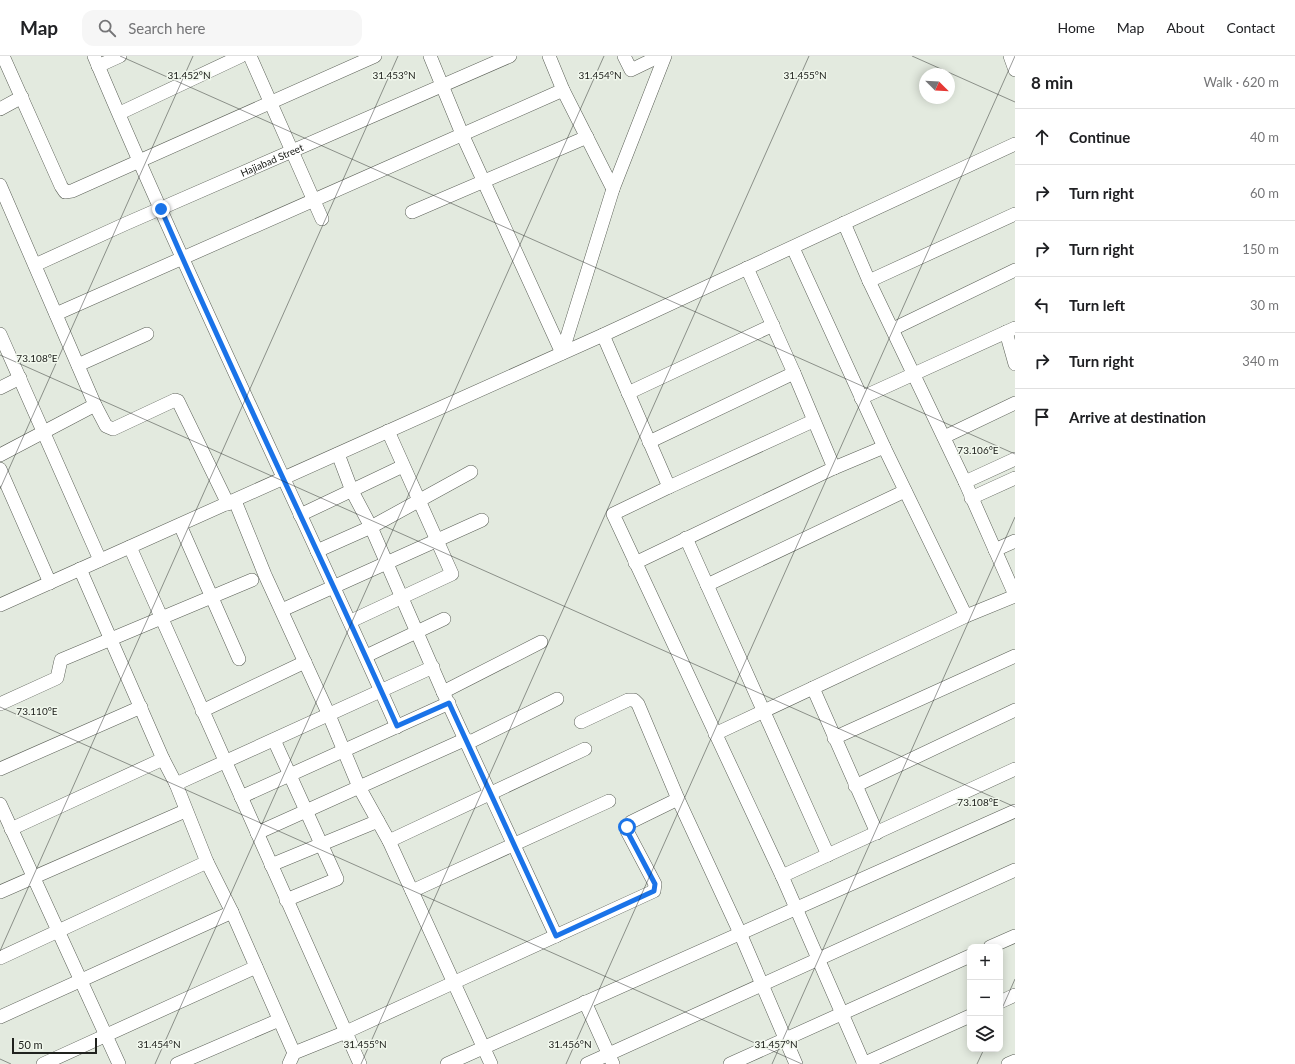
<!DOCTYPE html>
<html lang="en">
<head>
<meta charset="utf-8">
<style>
  body { margin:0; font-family:Lato,sans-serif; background:#f6f6f6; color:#202124 }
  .controls { position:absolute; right:12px; bottom:12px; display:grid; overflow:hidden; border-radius:8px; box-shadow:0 2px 10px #0003 }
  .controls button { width:36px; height:36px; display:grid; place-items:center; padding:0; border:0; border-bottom:1px solid #e0e0e0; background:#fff; color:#202124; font:20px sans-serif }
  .compass { position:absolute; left:919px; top:12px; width:36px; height:36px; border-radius:50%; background:#fff; box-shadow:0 2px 10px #0003; rotate:114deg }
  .scale { position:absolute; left:12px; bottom:10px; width:85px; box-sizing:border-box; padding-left:4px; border:2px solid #20221e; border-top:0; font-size:11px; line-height:14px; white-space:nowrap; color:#20221e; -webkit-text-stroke:3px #f0f7ec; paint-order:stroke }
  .stop { position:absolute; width:12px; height:12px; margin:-9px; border:3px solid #1a73e8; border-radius:50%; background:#fff }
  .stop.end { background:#1a73e8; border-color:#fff; box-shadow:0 1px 4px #0008 }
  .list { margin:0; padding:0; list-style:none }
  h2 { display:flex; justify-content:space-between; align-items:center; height:52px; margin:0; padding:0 16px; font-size:17px }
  h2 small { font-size:13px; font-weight:400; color:#757577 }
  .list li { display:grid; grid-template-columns:26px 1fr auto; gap:12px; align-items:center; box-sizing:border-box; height:56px; padding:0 16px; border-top:1px solid #e0e0e0 }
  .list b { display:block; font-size:15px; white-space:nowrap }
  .list em { font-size:13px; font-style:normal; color:#757577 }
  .icon { flex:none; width:22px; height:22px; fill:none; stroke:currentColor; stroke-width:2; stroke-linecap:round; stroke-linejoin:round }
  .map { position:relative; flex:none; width:1015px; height:1008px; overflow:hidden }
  header { display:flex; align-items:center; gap:24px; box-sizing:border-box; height:56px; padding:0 20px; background:#fff; border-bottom:1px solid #e0e0e0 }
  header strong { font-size:19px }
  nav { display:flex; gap:22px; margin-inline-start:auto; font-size:14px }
  .search { width:280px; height:36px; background:#f6f6f6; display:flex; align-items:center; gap:10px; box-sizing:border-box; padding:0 14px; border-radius:12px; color:#757577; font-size:15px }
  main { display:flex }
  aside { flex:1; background:#fff }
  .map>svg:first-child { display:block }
</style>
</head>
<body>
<header>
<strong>Map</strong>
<div class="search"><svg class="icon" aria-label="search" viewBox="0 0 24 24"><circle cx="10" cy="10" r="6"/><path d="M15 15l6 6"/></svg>Search here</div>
<nav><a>Home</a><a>Map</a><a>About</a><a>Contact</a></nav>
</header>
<main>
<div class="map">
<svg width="1015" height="1008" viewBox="0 0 1015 1008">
  <rect width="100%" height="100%" fill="#e3eadf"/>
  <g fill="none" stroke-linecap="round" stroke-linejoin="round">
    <defs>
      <g id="minor">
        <path d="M3 0 61 130 65 136 72 135 375 0"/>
        <path d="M94 0C189 226 297 446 397 671"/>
        <path d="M250 0 322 163"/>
        <path d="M430 0 462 78 562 297"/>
        <path d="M549 0 563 34 613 133"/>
        <path d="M624 0 631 14 660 0"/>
        <path d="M1010 0 1015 14"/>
        <path d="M98 10 120 0"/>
        <path d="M0 53 22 41"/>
        <path d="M120 57 241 0"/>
        <path d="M0 129 95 349 106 370 113 373 175 344 178 345 228 448"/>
        <path d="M412 156 587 81"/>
        <path d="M844 167 869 225 965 426 1015 539"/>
        <path d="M793 192 884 391 966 560"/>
        <path id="s1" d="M35 209 125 168 510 0"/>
        <path d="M747 212 794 317 834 412"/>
        <path d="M869 225 1015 158"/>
        <path d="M56 258 563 34"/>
        <path d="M893 273 1015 214"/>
        <path d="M1006 276 1015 308"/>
        <path d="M0 278 100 504"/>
        <path d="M603 279 669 431 613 458 782 820 864 1008"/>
        <path d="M562 297 613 133 665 0"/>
        <path d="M78 309 147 278"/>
        <path d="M0 332 20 322"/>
        <path d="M628 337 773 269"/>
        <path d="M861 342 1015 272"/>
        <path d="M944 381 1015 347"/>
        <path d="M649 386 794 317"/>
        <path d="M338 398 352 435 371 471 443 636 556 880"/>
        <path d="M0 399 95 349"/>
        <path d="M0 413 50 527"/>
        <path d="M965 426 1015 403"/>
        <path d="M669 431 813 365"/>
        <path d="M971 442 1015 422"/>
        <path d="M235 445 265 519 329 659 359 731 389 785 491 1008"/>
        <path d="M300 459 403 410"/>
        <path d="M180 469 239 603"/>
        <path d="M686 482 828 799"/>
        <path d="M130 491 360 1008"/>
        <path d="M995 494 1015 485"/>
        <path d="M317 495 371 471 471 416"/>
        <path d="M635 507 834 412 884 391"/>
        <path d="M80 513 163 703 176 728 207 806 232 856 294 997"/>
        <path d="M707 529 905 435"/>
        <path d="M0 549 603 279 1015 88"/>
        <path d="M282 554 482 464"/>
        <path d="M351 565 452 518 388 375"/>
        <path d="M366 600 444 563"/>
        <path d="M813 632 877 777"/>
        <path d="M443 636 541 586"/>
        <path d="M0 648 57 622 61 604 252 524"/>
        <path d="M202 655 305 606"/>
        <path d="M581 666 628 644H634L638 648 678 743"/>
        <path d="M715 678 966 560 1015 540"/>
        <path d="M834 682 1015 600"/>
        <path d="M274 684 337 823 286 844"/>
        <path d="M468 687 557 643"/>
        <path d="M0 713 141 651"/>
        <path d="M176 728 433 611"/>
        <path d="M855 730 1015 654"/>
        <path d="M241 741 449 647"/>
        <path d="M0 748 119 1008"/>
        <path d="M11 773 163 703"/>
        <path d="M257 777 466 683"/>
        <path d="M389 785 585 693"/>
        <path d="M271 809 378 765"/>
        <path d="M782 820 1015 713"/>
        <path d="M412 835 609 745"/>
        <path d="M0 836 185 755"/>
        <path d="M990 891 1015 880"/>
        <path d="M0 902 207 806"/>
        <path d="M585 946 613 1008"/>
        <path d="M1000 946 1015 939"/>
        <path d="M0 961 232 856"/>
        <path d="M43 1008 256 911"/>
        <path d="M177 1008 279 964"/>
        <path d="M289 1008 294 997 346 976 455 926 654 835 655 828 627 775V771L631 766 678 743 740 877 796 1008"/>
        <path d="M447 1008 1015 755"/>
        <path d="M587 1008 1015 814"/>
        <path d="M730 1008 970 900"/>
        <path d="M863 1008 970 960"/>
        <path d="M1008 1008 1015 1005"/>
      </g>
    </defs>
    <!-- minor casing -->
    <use href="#minor" stroke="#5a5f56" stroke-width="14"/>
    <!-- minor -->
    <use href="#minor" stroke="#fff" stroke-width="13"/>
  </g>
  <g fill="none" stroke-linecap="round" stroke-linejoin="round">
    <!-- route -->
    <path stroke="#1a73e8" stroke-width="5" d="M161 153C236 327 320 497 397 670L449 647 556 880 654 835 655 828 627 775V771"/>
  </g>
  <!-- ticks -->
  <path fill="none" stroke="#20221e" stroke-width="1" stroke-opacity="0.45" d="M120 0 1015 398M912 0 1015 46M0 299 1015 751M0 433 193 0M0 651 802 1008M0 895 398 0M1000 957 1015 923M0 1003 11 1008M155 1008 604 0M361 1008 809 0M566 1008 1015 0M772 1008 1015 461M977 1008 984 993"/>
  <g text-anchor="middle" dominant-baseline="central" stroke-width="3" stroke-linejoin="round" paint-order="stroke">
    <!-- street labels -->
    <g font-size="10" fill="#20221e" stroke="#f0f7ec">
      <text stroke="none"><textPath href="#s1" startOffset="259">Hajiabad Street</textPath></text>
    </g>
  </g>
  <g font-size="10" text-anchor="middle" fill="#20221e" stroke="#f0f7ec" stroke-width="3" stroke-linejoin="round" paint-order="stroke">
    <text x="189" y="23">31.452°N</text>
    <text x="394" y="23">31.453°N</text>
    <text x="600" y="23">31.454°N</text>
    <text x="805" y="23">31.455°N</text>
    <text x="37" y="306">73.108°E</text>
    <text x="978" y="398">73.106°E</text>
    <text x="37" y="659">73.110°E</text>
    <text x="978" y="750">73.108°E</text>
    <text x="159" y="992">31.454°N</text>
    <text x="365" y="992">31.455°N</text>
    <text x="570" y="992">31.456°N</text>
    <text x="776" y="992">31.457°N</text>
  </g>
</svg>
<div class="controls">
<button>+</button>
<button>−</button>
<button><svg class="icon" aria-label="layers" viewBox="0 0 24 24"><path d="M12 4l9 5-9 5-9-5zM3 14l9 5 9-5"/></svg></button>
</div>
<svg class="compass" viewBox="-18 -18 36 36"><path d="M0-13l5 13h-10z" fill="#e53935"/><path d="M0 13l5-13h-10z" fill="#757577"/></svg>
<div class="scale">50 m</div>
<div class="stop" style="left:627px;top:771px"></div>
<div class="stop end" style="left:161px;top:153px"></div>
</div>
<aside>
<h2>8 min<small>Walk · 620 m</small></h2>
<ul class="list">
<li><svg class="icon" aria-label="ahead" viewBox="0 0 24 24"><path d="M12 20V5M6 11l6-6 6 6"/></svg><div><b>Continue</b></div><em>40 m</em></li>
<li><svg class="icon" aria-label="right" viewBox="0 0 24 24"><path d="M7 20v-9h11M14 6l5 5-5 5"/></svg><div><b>Turn right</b></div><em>60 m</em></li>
<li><svg class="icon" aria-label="right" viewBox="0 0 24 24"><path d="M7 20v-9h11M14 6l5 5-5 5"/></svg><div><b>Turn right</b></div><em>150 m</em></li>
<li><svg class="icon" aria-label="left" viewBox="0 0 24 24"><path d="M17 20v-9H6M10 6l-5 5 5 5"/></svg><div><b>Turn left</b></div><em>30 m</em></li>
<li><svg class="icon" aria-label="right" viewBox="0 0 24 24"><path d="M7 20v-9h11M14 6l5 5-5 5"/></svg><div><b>Turn right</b></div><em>340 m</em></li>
<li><svg class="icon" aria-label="arrive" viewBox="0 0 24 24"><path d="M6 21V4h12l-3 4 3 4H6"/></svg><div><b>Arrive at destination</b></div></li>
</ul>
</aside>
</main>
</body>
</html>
